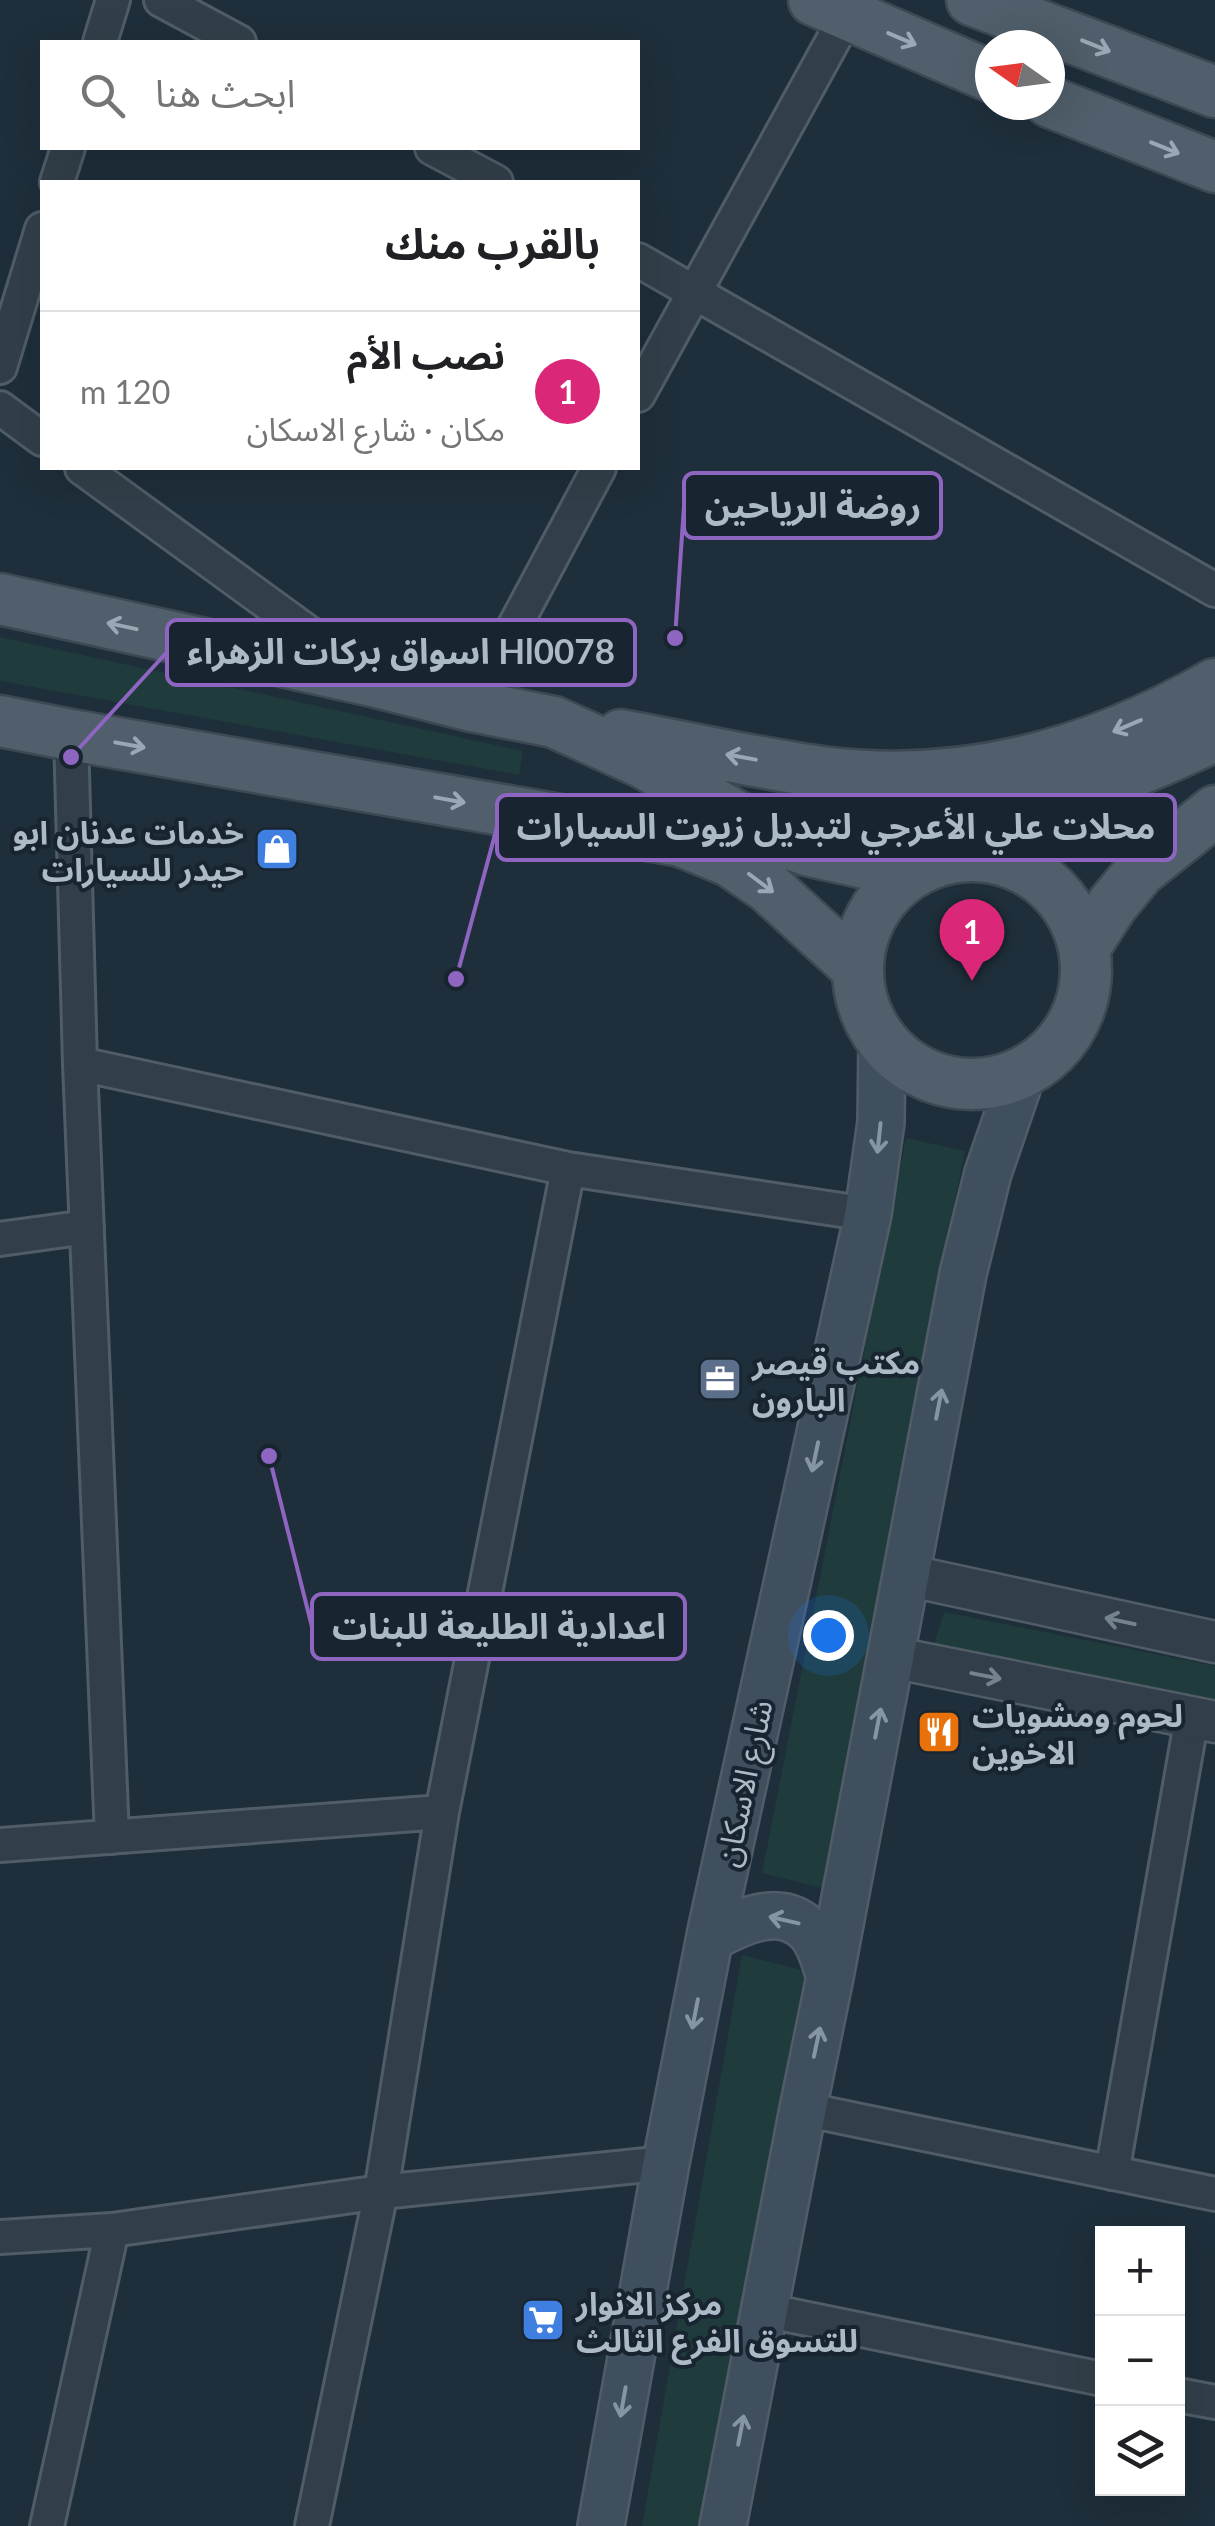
<!DOCTYPE html>
<html lang="ar">
<head>
<meta charset="utf-8">
<style>
  body { margin:0; font-family:Lato,"Noto Sans Arabic",sans-serif; background:#f2f2f2; color:#202124; direction:rtl }
  .controls { position:absolute; right:30px; bottom:30px; display:grid; overflow:hidden; border-radius:0px; box-shadow:0 10px 40px #0002 }
  .controls button { width:90px; height:90px; display:grid; place-items:center; padding:0; border:0; border-bottom:2px solid #e0e0e0; background:#fff; color:#202124; font:50px sans-serif }
  .compass { position:absolute; left:975px; top:30px; width:90px; height:90px; border-radius:50%; background:#fff; box-shadow:0 10px 40px #0002; rotate:284deg }
  .you { position:absolute; left:828px; top:1635px; width:35px; height:35px; margin:-25px; border:8px solid #fff; border-radius:50%; background:#1a73e8; box-shadow:0 0 0 15px #1a73e833 }
  .badge { display:grid; place-items:center; width:65px; height:65px; border-radius:50%; background:#db2777; color:#fff; font-size:32px; font-weight:700 }
  .pin { position:absolute; translate:-50% -82px; filter:drop-shadow(0 2px 5px #0008) }
  .pin::after { content:''; position:absolute; top:52px; width:35px; height:30px; background:inherit; clip-path:polygon(0 0,100% 0,50% 100%) }
  .list { margin:0; padding:0; list-style:none }
  h2 { display:flex; justify-content:space-between; align-items:center; height:130px; margin:0; padding:0 40px; font-size:42px }
  h2 small { font-size:32px; font-weight:400; color:#757577 }
  .list li { display:grid; grid-template-columns:65px 1fr auto; gap:30px; align-items:center; box-sizing:border-box; height:160px; padding:0 40px; border-top:2px solid #e0e0e0 }
  .list b { display:block; font-size:38px; white-space:nowrap }
  .list p { margin:0; font-size:32px; white-space:nowrap; color:#757577 }
  .list em { font-size:32px; font-style:normal; color:#757577 }
  .icon { flex:none; width:55px; height:55px; fill:none; stroke:currentColor; stroke-width:2; stroke-linecap:round; stroke-linejoin:round }
  .map { position:relative; flex:none; width:1215px; height:2526px; overflow:hidden; direction:ltr }
  .search { position:absolute; background:#fff; box-shadow:0 10px 40px #0002; left:40px; top:40px; width:600px; height:110px; display:flex; align-items:center; gap:25px; box-sizing:border-box; padding:0 35px; border-radius:0px; color:#757577; font-size:38px }
  .panel { position:absolute; background:#fff; box-shadow:0 10px 40px #0002; left:40px; top:180px; width:600px; height:290px; border-radius:0px; direction:rtl }
  .map>svg:first-child { display:block }
</style>
</head>
<body>
<div class="map">
<svg width="1215" height="2526" viewBox="0 0 1215 2526">
  <rect width="100%" height="100%" fill="#1e2e3a"/>
  <!-- green -->
  <path fill="#203b3b" d="M0 637 523 751 519 775 0 681Z
    M906 1138 965 1151 822 1888 762 1873Z
    M944 1612 1215 1666V1700L934 1644Z
    M742 1955 809 1972 701 2526H642Z"/>
  <g fill="none" stroke-linecap="round" stroke-linejoin="round">
    <defs>
      <path id="minor" d="M161 0 239 42
        M100 42 113 0
        M432 148 496 182
        M57 182 68 148
        M638 260 1215 590
        M0 367 42 229
        M638 395 847 15
        M0 408 42 439
        M82 468 361 671
        M472 706 599 468
        M71 735 80 1064 112 1837
        M80 1064 568 1169 868 1214
        M0 1239 87 1227
        M0 1845 442 1812
        M803 2109 1215 2194
        M1112 2173 1192 1717
        M0 2237 112 2230 381 2192 666 2163
        M764 2310 1102 2379
        M1178 2395 1215 2402
        M47 2526 112 2230
        M312 2526 381 2192 442 1812 568 1169"/>
      <path id="tertiary" d="M906 1575 1215 1642
        M891 1657 1215 1722"/>
      <path id="secondary" d="M710 1938C740 1922 782 1900 811 1933 821 1945 825 1962 830 1977
        M601 2526 666 2163 711 1931 868 1214 881 1122 882 1041
        M723 2526 803 2109 830 1977 963 1274 988 1173 1022 1074"/>
      <path id="primary" d="M814 0 990 76
        M972 0 1215 92
        M1050 102 1215 167
        M0 599 377 682 472 706 554 722 644 763 772 837 806 850 910 873
        M0 721 71 735 681 841 730 861 768 887 858 969
        M621 735C687 747 755 763 822 772 962 790 1094 754 1215 684
        M961 796C991 797 1025 800 1054 795 1110 784 1164 760 1215 736
        M858 970a114 114 0 1 1 228 0a114 114 0 1 1-228 0Z
        M1085 947 1112 905 1140 871 1215 811"/>
    </defs>
    <!-- minor casing -->
    <use href="#minor" stroke="#505d68" stroke-width="38"/>
    <!-- tertiary casing -->
    <use href="#tertiary" stroke="#505d68" stroke-width="45"/>
    <!-- secondary casing -->
    <use href="#secondary" stroke="#505d68" stroke-width="50"/>
    <!-- primary casing -->
    <use href="#primary" stroke="#3c4854" stroke-width="55"/>
    <!-- minor -->
    <use href="#minor" stroke="#323f4a" stroke-width="32"/>
    <!-- tertiary -->
    <use href="#tertiary" stroke="#323f4a" stroke-width="40"/>
    <!-- secondary -->
    <use href="#secondary" stroke="#404f5e" stroke-width="45"/>
    <!-- primary -->
    <use href="#primary" stroke="#505f6b" stroke-width="50"/>
  </g>
  <!-- one-way arrows -->
  <defs><path id="oneway-shaft" d="M-6 0H5M1.5-3L5.5 0L1.5 3" fill="none" stroke-width="1.6" stroke-linecap="round" stroke-linejoin="round" transform="scale(2.5)"/></defs>
  <g stroke="#9aa8b5">
    <use href="#oneway-shaft" transform="translate(902 39) rotate(23)"/>
    <use href="#oneway-shaft" transform="translate(1096 46) rotate(22)"/>
    <use href="#oneway-shaft" transform="translate(1165 148) rotate(22)"/>
    <use href="#oneway-shaft" transform="translate(122 626) rotate(-168)"/>
    <use href="#oneway-shaft" transform="translate(1127 726) rotate(157)"/>
    <use href="#oneway-shaft" transform="translate(130 745) rotate(10)"/>
    <use href="#oneway-shaft" transform="translate(741 757) rotate(-170)"/>
    <use href="#oneway-shaft" transform="translate(450 800) rotate(10)"/>
    <use href="#oneway-shaft" transform="translate(761 883) rotate(37)"/>
  </g>
  <g stroke="#8695a2">
    <use href="#oneway-shaft" transform="translate(879 1138) rotate(96)"/>
    <use href="#oneway-shaft" transform="translate(939 1404) rotate(-79)"/>
    <use href="#oneway-shaft" transform="translate(815 1457) rotate(102)"/>
    <use href="#oneway-shaft" transform="translate(878 1723) rotate(-79)"/>
    <use href="#oneway-shaft" transform="translate(784 1920) rotate(-167)"/>
    <use href="#oneway-shaft" transform="translate(695 2014) rotate(101)"/>
    <use href="#oneway-shaft" transform="translate(817 2042) rotate(-78)"/>
    <use href="#oneway-shaft" transform="translate(623 2402) rotate(100)"/>
    <use href="#oneway-shaft" transform="translate(741 2430) rotate(-79)"/>
  </g>
  <g stroke="#75838f">
    <use href="#oneway-shaft" transform="translate(1120 1621) rotate(-168)"/>
    <use href="#oneway-shaft" transform="translate(986 1676) rotate(11)"/>
  </g>
  <!-- icons -->
  <defs>
    <symbol id="shop-square" viewBox="-11 -11 22 22"><rect x="-9" y="-9" width="18" height="18" rx="4" fill="#3f7fe0" stroke="#18242f"/><path d="M-5-2.5h2.3a2.7 3.5 0 0 1 5.4 0H5L5.5 6h-11ZM-1.5-2.5h3a1.5 2.3 0 0 0-3 0Z" fill="#fff"/></symbol>
    <symbol id="office-square" viewBox="-11 -11 22 22"><rect x="-9" y="-9" width="18" height="18" rx="4" fill="#5c6f8a" stroke="#18242f"/><path d="M-6-3h4V-5.5h4V-3h4V5H-6ZM-1-4.5V-3h2v-1.5ZM-6 0V1H6V0Z" fill="#fff"/></symbol>
    <symbol id="restaurant-square" viewBox="-11 -11 22 22"><rect x="-9" y="-9" width="18" height="18" rx="4" fill="#e8710a" stroke="#18242f"/><path d="M-5-6h1v4h1v-4h1v4h1v-4h1v5L-1.5 .5V6h-2V.5L-5-1ZM5-6V6H3V1.5H1.5Q1.5-4 5-6Z" fill="#fff"/></symbol>
    <symbol id="supermarket-square" viewBox="-11 -11 22 22"><rect x="-9" y="-9" width="18" height="18" rx="4" fill="#3f7fe0" stroke="#18242f"/><path d="M-6-5.5h2.5l.6 2H6L4.5 2H-2.5L-4.4-4H-6ZM-1.5 3.2a1.3 1.3 0 1 0 .1 0ZM3 3.2a1.3 1.3 0 1 0 .1 0Z" fill="#fff"/></symbol>
  </defs>
  <g fill-rule="evenodd">
    <use href="#shop-square" x="252" y="824" width="50" height="50"/>
    <use href="#office-square" x="695" y="1354" width="50" height="50"/>
    <use href="#restaurant-square" x="914" y="1707" width="50" height="50"/>
    <use href="#supermarket-square" x="518" y="2295" width="50" height="50"/>
  </g>
  <g text-anchor="middle" dominant-baseline="central" stroke-width="8" stroke-linejoin="round" paint-order="stroke">
    <!-- poi labels -->
    <g font-size="32" font-weight="bold" fill="#acbac7" stroke="#18242f" text-anchor="start">
      <text x="244" y="831" text-anchor="end">خدمات عدنان ابو<tspan x="244" dy="37">حيدر للسيارات</tspan></text>
      <text x="752" y="1361">مكتب قيصر<tspan x="752" dy="37">البارون</tspan></text>
      <text x="972" y="1714">لحوم ومشويات<tspan x="972" dy="37">الاخوين</tspan></text>
      <text x="576" y="2302">مركز الانوار<tspan x="576" dy="37">للتسوق الفرع الثالث</tspan></text>
    </g>
    <!-- street labels -->
    <g font-size="32" fill="#acbac7" stroke="#18242f">
      <text transform="translate(743 1783) rotate(-78)">شارع الاسكان</text>
    </g>
  </g>
  <!-- callouts -->
  <path fill="none" stroke="#8f65c2" stroke-width="4" d="M675 638L684 506M71 757L167 652M456 979L497 827M269 1456L312 1627"/>
  <g fill="#8f65c2" stroke="#18242f" stroke-width="4">
    <circle cx="675" cy="638" r="10"/>
    <circle cx="71" cy="757" r="10"/>
    <circle cx="456" cy="979" r="10"/>
    <circle cx="269" cy="1456" r="10"/>
  </g>
  <g fill="#18242f" stroke="#8f65c2" stroke-width="4">
    <rect x="684" y="473" width="257" height="65" rx="10"/>
    <rect x="167" y="620" width="468" height="65" rx="10"/>
    <rect x="497" y="795" width="678" height="65" rx="10"/>
    <rect x="312" y="1594" width="373" height="65" rx="10"/>
  </g>
  <g font-size="35" text-anchor="middle" font-weight="bold" fill="#acbac7">
    <text x="813" y="518">روضة الرياحين</text>
    <text x="401" y="664">اسواق بركات الزهراء Hl0078</text>
    <text x="836" y="839">محلات علي الأعرجي لتبديل زيوت السيارات</text>
    <text x="499" y="1639">اعدادية الطليعة للبنات</text>
  </g>
</svg>
<div class="controls">
<button>+</button>
<button>−</button>
<button><svg class="icon" aria-label="layers" viewBox="0 0 24 24"><path d="M12 4l9 5-9 5-9-5zM3 14l9 5 9-5"/></svg></button>
</div>
<svg class="compass" viewBox="-18 -18 36 36"><path d="M0-13l5 13h-10z" fill="#e53935"/><path d="M0 13l5-13h-10z" fill="#757577"/></svg>
<div class="you"></div>
<div class="pin badge" style="left:972px;top:981px">1</div>
<div class="search"><svg class="icon" aria-label="search" viewBox="0 0 24 24"><circle cx="10" cy="10" r="6"/><path d="M15 15l6 6"/></svg>ابحث هنا</div>
<section class="panel">
<h2>بالقرب منك<small></small></h2>
<ul class="list">
<li><span class="badge">1</span><div><b>نصب الأم</b><p>مكان · شارع الاسكان</p></div><em>120 m</em></li>
</ul>
</section>
</div>
</body>
</html>
